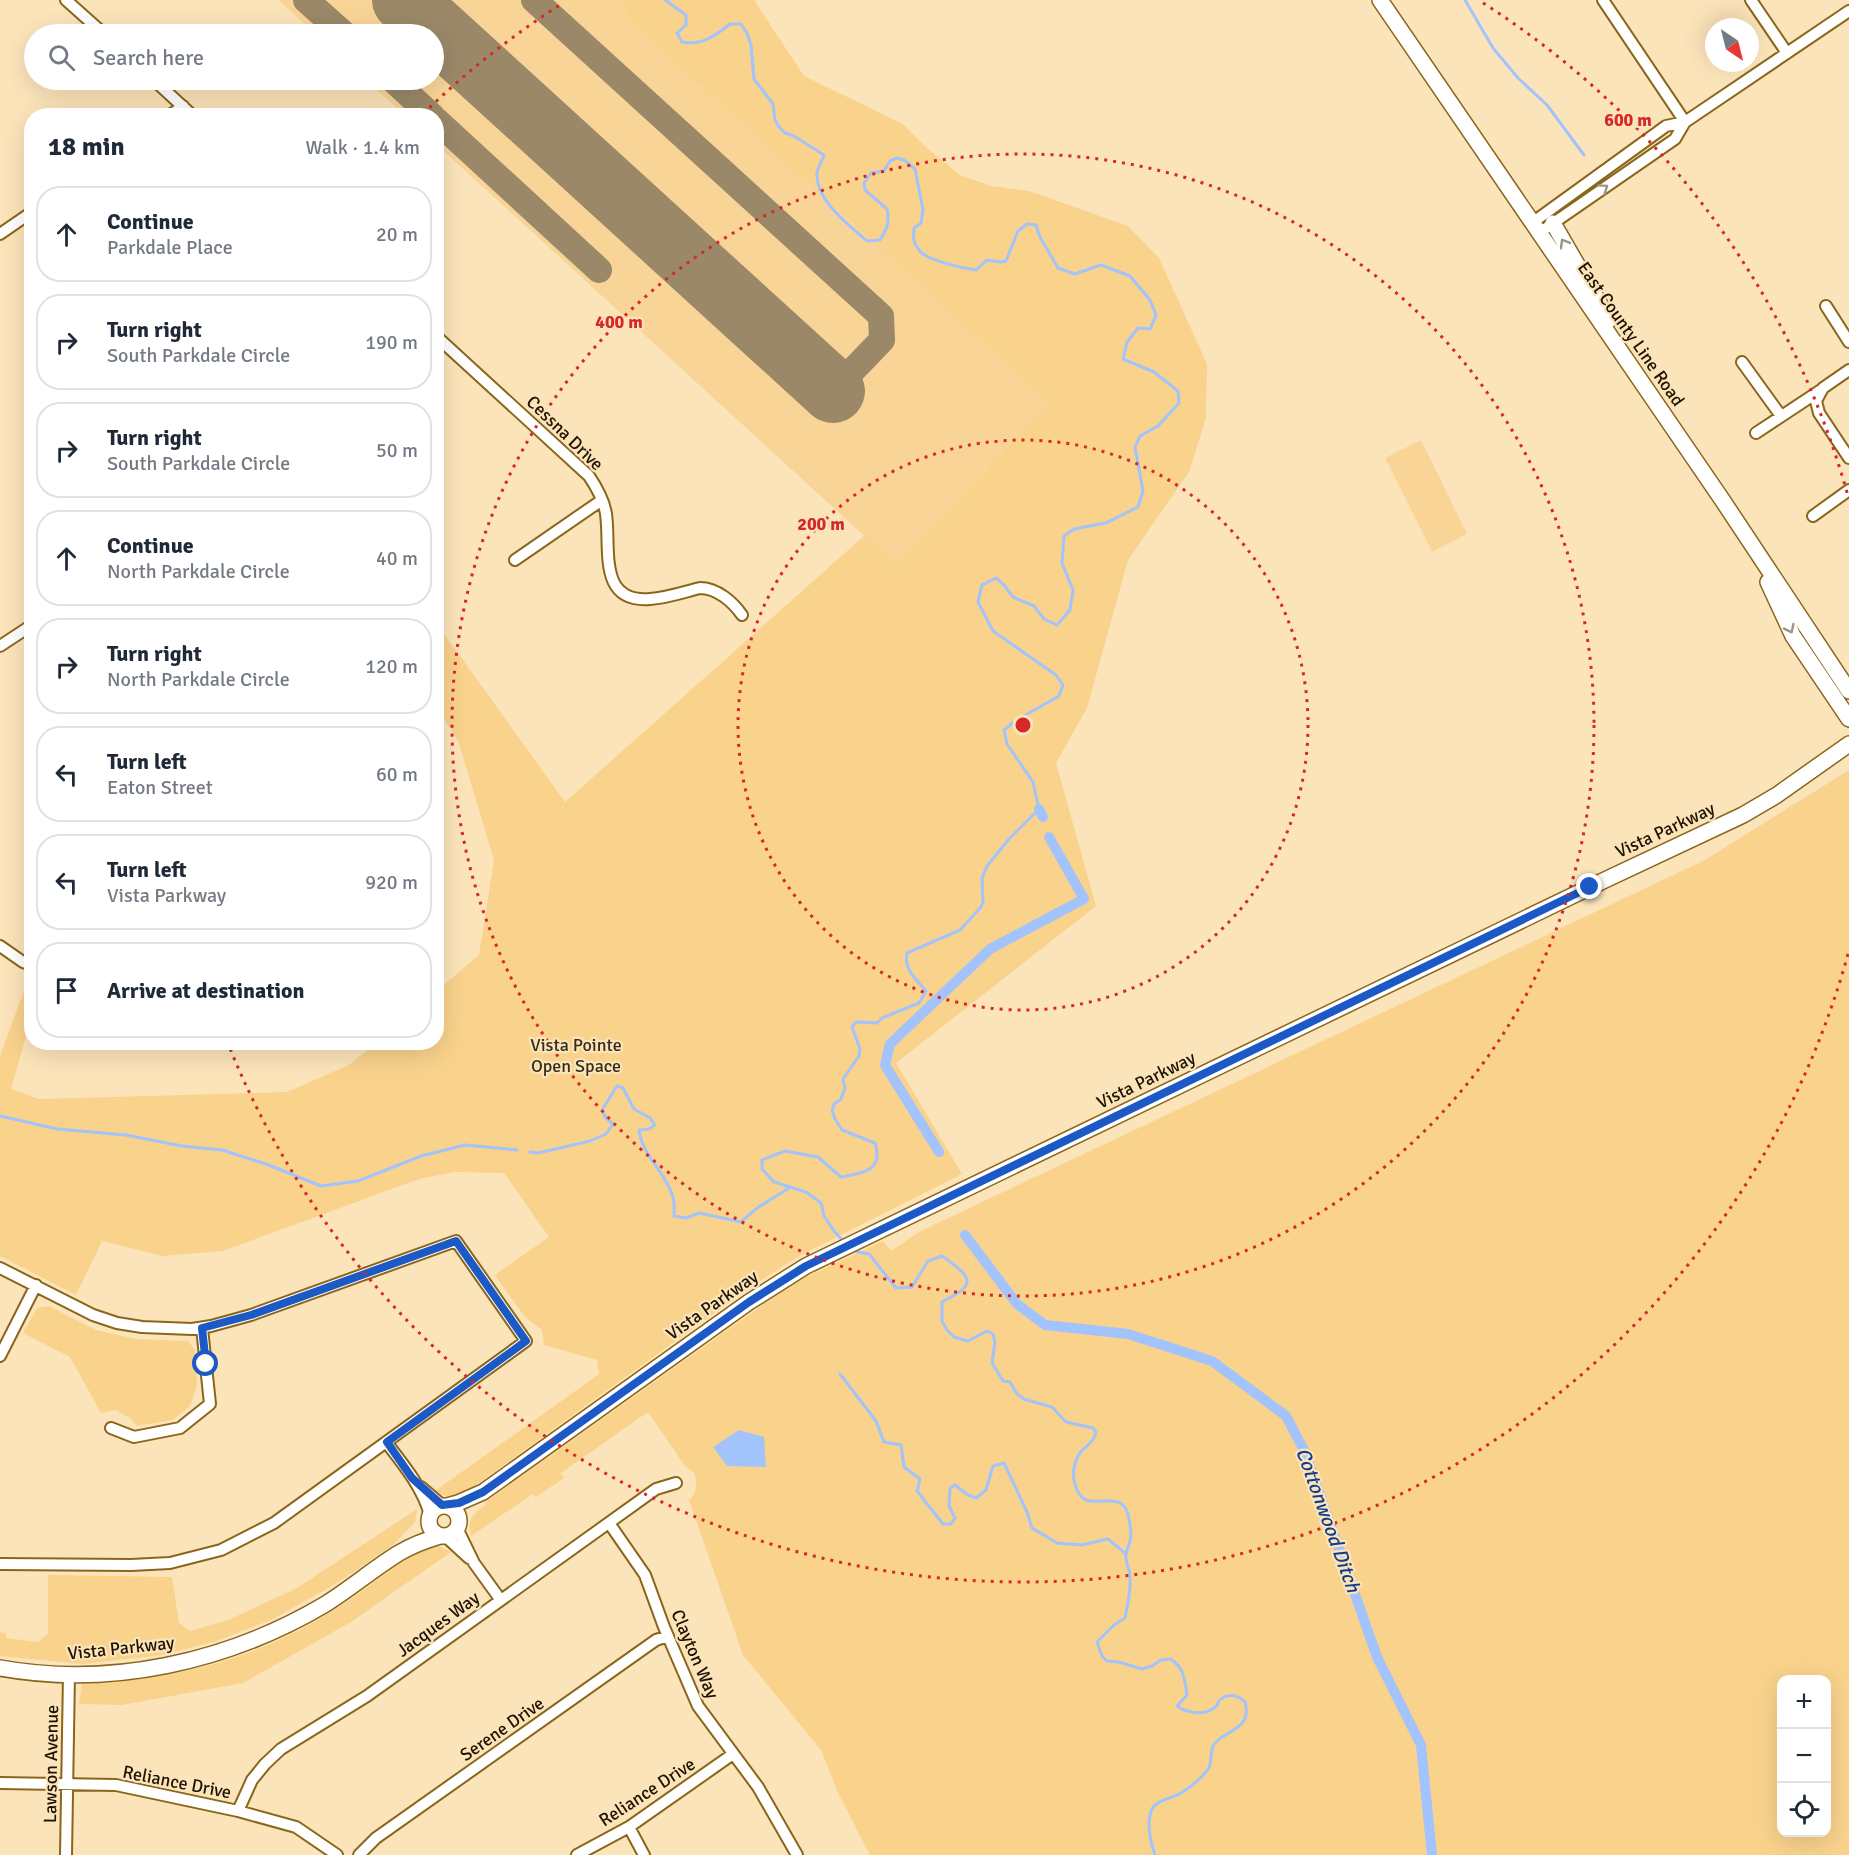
<!DOCTYPE html>
<html lang="en">
<head>
<meta charset="utf-8">
<style>
  body { margin:0; font-family:Signika,sans-serif; background:#f2f2f3; color:#1f2937 }
  .controls { position:absolute; right:18px; bottom:18px; display:grid; overflow:hidden; border-radius:12px; box-shadow:0 6px 24px #0002 }
  .controls button { width:54px; height:54px; display:grid; place-items:center; padding:0; border:0; border-bottom:2px solid #e0e1e3; background:#fff; color:#1f2937; font:30px sans-serif }
  .compass { position:absolute; left:1705px; top:18px; width:54px; height:54px; border-radius:50%; background:#fff; box-shadow:0 6px 24px #0002; rotate:145deg }
  .stop { position:absolute; width:18px; height:18px; margin:-14px; border:4px solid #1d59c5; border-radius:50%; background:#fff }
  .stop.end { background:#1d59c5; border-color:#fff; box-shadow:0 2px 6px #0008 }
  .list { margin:0; padding:0; list-style:none }
  h2 { display:flex; justify-content:space-between; align-items:center; height:78px; margin:0; padding:0 24px; font-size:26px }
  h2 small { font-size:20px; font-weight:400; color:#747a83 }
  .list li { display:grid; grid-template-columns:39px 1fr auto; gap:18px; align-items:center; box-sizing:border-box; height:96px; margin:0 12px 12px; padding:0 12px; border:2px solid #e0e1e3; border-radius:24px }
  .list b { display:block; font-size:22px; white-space:nowrap }
  .list p { margin:0; font-size:20px; white-space:nowrap; color:#747a83 }
  .list em { font-size:20px; font-style:normal; color:#747a83 }
  .icon { flex:none; width:33px; height:33px; fill:none; stroke:currentColor; stroke-width:2; stroke-linecap:round; stroke-linejoin:round }
  .map { position:relative; flex:none; width:1849px; height:1855px; overflow:hidden }
  .search { position:absolute; background:#fff; box-shadow:0 6px 24px #0002; left:24px; top:24px; width:420px; height:66px; display:flex; align-items:center; gap:15px; box-sizing:border-box; padding:0 21px; border-radius:33px; color:#747a83; font-size:22px }
  .panel { position:absolute; background:#fff; box-shadow:0 6px 24px #0002; left:24px; top:108px; width:420px; height:942px; border-radius:24px }
  .map>svg:first-child { display:block }
</style>
</head>
<body>
<div class="map">
<svg width="1849" height="1855" viewBox="0 0 1849 1855">
  <rect width="100%" height="100%" fill="#fce4ba"/>
  <!-- built -->
  <path fill="#f8d597" d="M278 0H622L630 22 1049 403 896 565 437 145 436 116 405 115 365 80H434V34H316Z
    M1421 440 1467 534 1432 552 1385 458Z"/>
  <!-- green -->
  <path fill="#f9d28c" fill-rule="evenodd" d="M622 0H754L804 76 903 124 927 148 960 175 991 186 1029 191 1128 226 1159 258 1207 364 1206 418 1189 472 1128 560 1087 708 1056 763 1096 906 896 1063 962 1174 799 1256 749 1288 462 1495 446 1496 435 1491 599 1374 597 1360 544 1345 542 1330 525 1317 495 1275 549 1237 504 1173 455 1172 419 1179 223 1251 162 1256 102 1241 76 1295 0 1256V1056L31 972V1018L11 1089 39 1099 287 1092 349 1065 376 1043 436 1042 437 991 479 955 494 860 458 740 437 709V624L565 802 865 535 897 564 1049 403 630 22Z
    M1849 770V1855H870L838 1793 821 1750 743 1655 689 1500C697 1492 698 1484 694 1473L685 1466 648 1412 561 1473 564 1478 536 1497 533 1494 471 1536C467 1520 472 1515 485 1505L484 1503 778 1294 806 1277 883 1241 891 1251 921 1231 1705 860ZM1782 1680H1826V1832H1782Z
    M49 1306 96 1330 136 1339 188 1341 195 1350 197 1386 190 1406 173 1420 137 1426 131 1419 116 1410 101 1413 70 1357 23 1333 37 1308Z
    M417 1509 415 1522 393 1545 334 1585 271 1620 217 1641 162 1655 83 1664 0 1656V1632L6 1633V1638L38 1642 48 1634V1575L172 1577 179 1623 190 1631 228 1620 297 1588Z
    M438 1546 451 1552 351 1622 243 1683 122 1705 79 1704 82 1683C164 1681 242 1663 314 1622 349 1603 380 1577 412 1554L414 1556 426 1548Z"/>
  <!-- water -->
  <path fill="#a3c3fc" d="M739 1430 764 1437 766 1467 727 1466 713 1447Z"/>
  <g fill="none" stroke-linecap="round" stroke-linejoin="round">
    <!-- stream -->
    <path stroke="#a3c3fc" stroke-width="3" d="M665 0 686 15V25L677 33 682 42C701 46 715 36 730 24H741L747 33 751 45 754 79 773 104 775 120 779 127 785 133 794 136 824 155C822 161 818 167 817 173 815 200 849 225 867 241L880 240C887 229 890 222 887 209L865 190 864 183 871 173 884 171 890 161 897 158 904 160 915 169 923 210 921 223 914 228C913 237 913 243 919 250 927 261 963 268 976 270L987 260 1000 262 1006 261 1018 231 1027 224 1036 225 1040 237 1058 268 1075 274 1101 265 1130 276 1150 300 1156 315 1150 329 1138 328 1127 342 1123 359 1154 372 1178 391 1179 403 1158 426 1140 436 1135 447 1143 491 1138 507 1106 523 1074 529 1064 536 1062 563 1073 590 1070 610 1057 625 1044 619 1034 606 1013 597 1004 585 996 578 982 585 978 602 993 631 1056 675 1063 685 1059 696 1015 721 1004 730 1007 744 1033 782 1039 809 1009 839 987 866 982 878 983 902 981 907 960 930 907 953C903 969 917 980 926 991L919 1003 882 1018 877 1023 856 1022 852 1027 860 1049 859 1056 843 1079 845 1088 841 1099 834 1104 832 1110 835 1119 842 1130 875 1143C884 1171 863 1173 841 1177L818 1157 785 1151 762 1160V1169L774 1182 806 1192 821 1203 824 1216 834 1231 844 1242
      M1465 0 1493 48 1518 78 1547 105 1584 155
      M0 1116 57 1129 126 1135 182 1146 222 1150 266 1164 321 1186 358 1181 421 1156 465 1145 517 1150
      M530 1152 538 1153 590 1141 606 1134 613 1124 606 1118 602 1110 617 1086 623 1088 634 1109 650 1118 655 1125 649 1129 639 1130C642 1156 666 1172 673 1197 675 1203 674 1210 674 1216L686 1218 699 1213 741 1222 757 1208 789 1188
      M851 1249 853 1251 869 1254 896 1288 912 1287 928 1261 942 1256C949 1260 952 1264 958 1268 980 1286 957 1293 942 1302V1321L947 1330 954 1337 968 1341 987 1331 993 1334 995 1342 992 1363 1003 1381 1010 1382 1017 1394 1024 1399 1052 1407 1066 1422 1093 1428 1096 1432C1094 1443 1086 1445 1080 1453 1074 1461 1072 1475 1075 1484 1083 1516 1109 1491 1124 1506 1129 1511 1131 1530 1131 1537 1130 1544 1125 1551 1126 1559 1127 1565 1130 1571 1130 1577 1131 1591 1128 1604 1125 1618L1114 1625 1097 1642 1102 1656 1107 1661 1119 1662 1142 1669 1152 1666 1161 1660 1171 1659C1185 1670 1184 1678 1187 1695L1177 1706C1187 1713 1203 1716 1214 1708 1221 1703 1214 1707 1219 1701 1227 1692 1238 1695 1245 1702 1253 1732 1221 1730 1213 1746 1211 1752 1211 1759 1210 1765 1207 1774 1192 1786 1184 1791 1176 1798 1157 1799 1152 1809 1146 1822 1151 1843 1155 1855
      M840 1374 876 1421 884 1442 901 1445 904 1467 920 1479 917 1491 943 1524H951L955 1518 949 1506 950 1488 955 1485 968 1495 976 1498 986 1490 993 1466 1004 1463 1027 1512 1032 1528 1057 1543 1081 1545 1108 1539 1126 1554"/>
    <!-- canal -->
    <path stroke="#a3c3fc" stroke-width="10" d="M1039 809 1043 817
      M939 1152 885 1065 890 1044 990 949 1084 899 1049 837
      M965 1235 1017 1304 1045 1325 1128 1334 1212 1361 1286 1416 1305 1452 1377 1657 1421 1745 1432 1855"/>
    <!-- taxiway -->
    <path stroke="#9a8868" stroke-width="26" d="M306 0 344 34
      M534 0 881 316 882 340 833 391
      M393 80 432 116
      M436 120 599 270"/>
    <!-- runway -->
    <path stroke="#9a8868" stroke-width="64" d="M404 0 833 391"/>
    <defs>
      <path id="street" d="M66 0 104 34
        M1603 0 1685 122
        M1751 0 1787 53
        M154 80 193 116
        M169 116 183 106
        M1532 223 1666 126 1685 122 1849 11
        M1539 233 1675 139 1685 122
        M0 234 32 212
        M1826 306 1849 342
        M436 336 589 476C597 488 604 500 606 514 611 548 597 603 650 599 667 598 684 592 700 588 717 588 733 602 742 615
        M1742 362 1781 416
        M1849 370 1823 388 1816 401 1819 413 1849 458
        M1756 433 1821 390
        M1813 516 1849 490
        M515 560 602 500
        M0 646 32 625
        M0 946 23 962 32 965
        M0 1268 93 1315 117 1323 142 1327 192 1329 211 1326 251 1315 456 1241 526 1341 274 1523 221 1550 170 1563 131 1565 0 1564
        M0 1356 36 1285
        M111 1428 134 1437 180 1428 210 1404 202 1328
        M386 1442C403 1464 423 1488 430 1515
        M421 1487 442 1505
        M609 1523 645 1575 664 1627 698 1706 758 1787 797 1855
        M457 1528 474 1563 500 1599
        M445 1536 469 1558
        M0 1783 116 1785 238 1811 296 1827 337 1855
        M238 1811 252 1780 265 1764 281 1749 367 1696 656 1489 676 1483
        M629 1827 644 1855
        M66 1855 69 1674
        M359 1855 376 1838 656 1640 668 1636
        M577 1855 629 1827 733 1754"/>
      <path id="secondary" d="M1380 0 1723 501 1849 691
        M1553 223 1609 320
        M1768 582 1793 636 1849 719
        M429 1521a15 15 0 1 1 30 0a15 15 0 1 1-30 0Z
        M447 1506 458 1503 483 1492 749 1302 806 1266 1607 879 1743 815 1777 795 1849 744
        M0 1668C111 1688 227 1662 324 1605 350 1589 373 1569 399 1553 411 1546 426 1540 440 1536"/>
    </defs>
    <!-- street casing -->
    <use href="#street" stroke="#8b661a" stroke-width="14"/>
    <!-- secondary casing -->
    <use href="#secondary" stroke="#8b661a" stroke-width="18"/>
    <!-- street -->
    <use href="#street" stroke="#fff" stroke-width="10"/>
    <!-- secondary -->
    <use href="#secondary" stroke="#fff" stroke-width="15"/>
  </g>
  <!-- one-way arrows -->
  <defs><path id="oneway-chevron" d="M-2-3.5L2.5 0L-2 3.5" fill="none" stroke-width="1.6" stroke-linecap="round" stroke-linejoin="round" transform="scale(1.5)"/></defs>
  <g stroke="#9a958c">
    <use href="#oneway-chevron" transform="translate(1604 188) rotate(-35)"/>
    <use href="#oneway-chevron" transform="translate(1564 243) rotate(-120)"/>
    <use href="#oneway-chevron" transform="translate(1790 629) rotate(64)"/>
  </g>
  <g fill="none" stroke-linecap="round" stroke-linejoin="round">
    <!-- route -->
    <path stroke="#1d59c5" stroke-width="8" d="M206 1364 202 1328 251 1315 456 1241 526 1341 387 1442 412 1478 442 1505 459 1503 483 1492 749 1302 806 1266 1590 887"/>
  </g>
  <!-- distance rings -->
  <g fill="none" stroke="#d62828" stroke-width="3" stroke-dasharray="3 6">
    <circle cx="1023" cy="725" r="285"/>
    <circle cx="1023" cy="725" r="571"/>
    <path d="M1848 954A856 856 0 0 1 229 1046M423 114A856 856 0 0 1 563 3M1483 3A856 856 0 0 1 1848 496"/>
  </g>
  <g text-anchor="middle" dominant-baseline="central" stroke-width="4.5" stroke-linejoin="round" paint-order="stroke">
    <!-- street labels -->
    <g font-size="18" fill="#1e1300" stroke="#fce4ba">
      <text transform="translate(1631 334) rotate(55)">East County Line Road</text>
      <text transform="translate(565 433) rotate(44)">Cessna Drive</text>
      <text transform="translate(1665 830) rotate(-25)">Vista Parkway</text>
      <text transform="translate(1146 1080) rotate(-26)">Vista Parkway</text>
      <text transform="translate(712 1305) rotate(-35)">Vista Parkway</text>
      <text transform="translate(438 1624) rotate(-36)">Jacques Way</text>
      <text transform="translate(121 1648) rotate(-6)">Vista Parkway</text>
      <text transform="translate(695 1654) rotate(67)">Clayton Way</text>
      <text transform="translate(502 1729) rotate(-35)">Serene Drive</text>
      <text transform="translate(51 1764) rotate(-89)">Lawson Avenue</text>
      <text transform="translate(177 1782) rotate(11)">Reliance Drive</text>
      <text transform="translate(647 1792) rotate(-33)">Reliance Drive</text>
    </g>
    <!-- park labels -->
    <g font-size="18" fill="#372c19" stroke="#fce4ba">
      <text x="576" y="1045">Vista Pointe<tspan x="576" dy="21">Open Space</tspan></text>
    </g>
    <!-- water labels -->
    <g font-size="20" font-style="italic" fill="#113d8d" stroke="#fce4ba">
      <text transform="translate(1328 1520) rotate(70)">Cottonwood Ditch</text>
    </g>
  </g>
  <circle cx="1023" cy="725" r="9" fill="#d62828" stroke="#fce4ba" stroke-width="3"/>
  <g font-size="18" text-anchor="middle" font-weight="bold" fill="#d62828" stroke="#fce4ba" stroke-width="4.5" stroke-linejoin="round" paint-order="stroke">
    <text x="1628" y="126">600 m</text>
    <text x="619" y="328">400 m</text>
    <text x="821" y="530">200 m</text>
  </g>
</svg>
<div class="controls">
<button>+</button>
<button>−</button>
<button><svg class="icon" aria-label="locate" viewBox="0 0 24 24"><circle cx="12" cy="12" r="6"/><path d="M12 2v4M12 18v4M2 12h4M18 12h4"/></svg></button>
</div>
<svg class="compass" viewBox="-18 -18 36 36"><path d="M0-13l5 13h-10z" fill="#e53935"/><path d="M0 13l5-13h-10z" fill="#747a83"/></svg>
<div class="stop" style="left:206px;top:1364px"></div>
<div class="stop end" style="left:1590px;top:887px"></div>
<div class="search"><svg class="icon" aria-label="search" viewBox="0 0 24 24"><circle cx="10" cy="10" r="6"/><path d="M15 15l6 6"/></svg>Search here</div>
<section class="panel">
<h2>18 min<small>Walk · 1.4 km</small></h2>
<ul class="list">
<li><svg class="icon" aria-label="ahead" viewBox="0 0 24 24"><path d="M12 20V5M6 11l6-6 6 6"/></svg><div><b>Continue</b><p>Parkdale Place</p></div><em>20 m</em></li>
<li><svg class="icon" aria-label="right" viewBox="0 0 24 24"><path d="M7 20v-9h11M14 6l5 5-5 5"/></svg><div><b>Turn right</b><p>South Parkdale Circle</p></div><em>190 m</em></li>
<li><svg class="icon" aria-label="right" viewBox="0 0 24 24"><path d="M7 20v-9h11M14 6l5 5-5 5"/></svg><div><b>Turn right</b><p>South Parkdale Circle</p></div><em>50 m</em></li>
<li><svg class="icon" aria-label="ahead" viewBox="0 0 24 24"><path d="M12 20V5M6 11l6-6 6 6"/></svg><div><b>Continue</b><p>North Parkdale Circle</p></div><em>40 m</em></li>
<li><svg class="icon" aria-label="right" viewBox="0 0 24 24"><path d="M7 20v-9h11M14 6l5 5-5 5"/></svg><div><b>Turn right</b><p>North Parkdale Circle</p></div><em>120 m</em></li>
<li><svg class="icon" aria-label="left" viewBox="0 0 24 24"><path d="M17 20v-9H6M10 6l-5 5 5 5"/></svg><div><b>Turn left</b><p>Eaton Street</p></div><em>60 m</em></li>
<li><svg class="icon" aria-label="left" viewBox="0 0 24 24"><path d="M17 20v-9H6M10 6l-5 5 5 5"/></svg><div><b>Turn left</b><p>Vista Parkway</p></div><em>920 m</em></li>
<li><svg class="icon" aria-label="arrive" viewBox="0 0 24 24"><path d="M6 21V4h12l-3 4 3 4H6"/></svg><div><b>Arrive at destination</b></div></li>
</ul>
</section>
</div>
</body>
</html>
